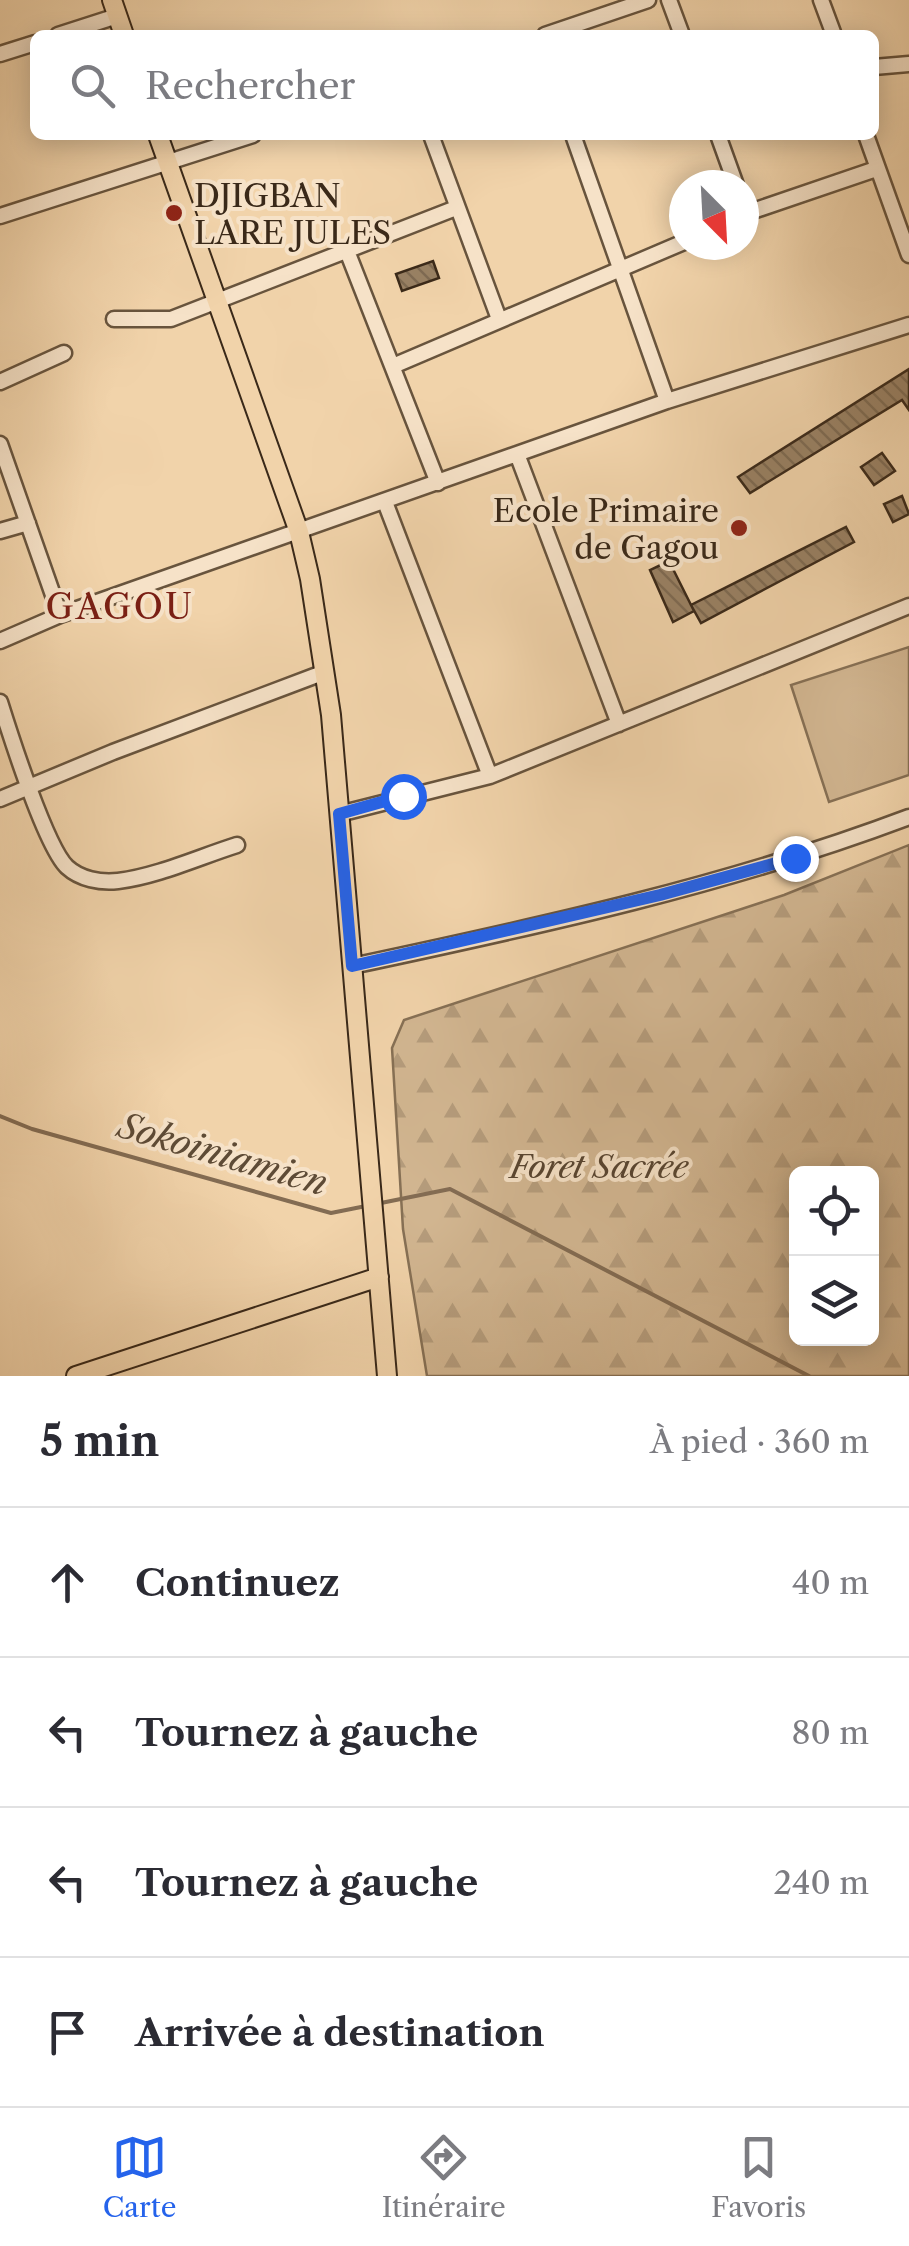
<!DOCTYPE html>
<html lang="fr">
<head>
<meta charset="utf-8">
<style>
  body { margin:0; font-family:"Libre Caslon Text",serif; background:#f2f2f3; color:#2b2b33 }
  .controls { position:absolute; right:30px; bottom:30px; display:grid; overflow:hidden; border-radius:15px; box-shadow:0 5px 25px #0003 }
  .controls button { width:90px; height:90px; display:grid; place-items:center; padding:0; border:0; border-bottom:2px solid #e1e1e2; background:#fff; color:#2b2b33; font:50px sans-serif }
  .compass { position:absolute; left:669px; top:170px; width:90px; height:90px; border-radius:50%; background:#fff; box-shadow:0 5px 25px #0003; rotate:156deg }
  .stop { position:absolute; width:30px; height:30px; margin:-22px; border:8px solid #2563eb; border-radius:50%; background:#fff }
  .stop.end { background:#2563eb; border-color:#fff; box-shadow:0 2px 10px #0008 }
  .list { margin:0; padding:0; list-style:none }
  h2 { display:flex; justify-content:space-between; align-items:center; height:130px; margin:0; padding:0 40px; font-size:42px }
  h2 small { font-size:32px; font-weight:400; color:#7c7c81 }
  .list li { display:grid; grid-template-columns:65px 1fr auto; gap:30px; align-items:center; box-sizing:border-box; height:150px; padding:0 40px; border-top:2px solid #e1e1e2 }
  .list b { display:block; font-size:38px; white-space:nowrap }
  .list em { font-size:32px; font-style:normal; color:#7c7c81 }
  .icon { flex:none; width:55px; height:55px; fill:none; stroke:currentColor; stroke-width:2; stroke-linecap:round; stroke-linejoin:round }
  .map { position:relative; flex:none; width:909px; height:1376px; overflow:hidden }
  .search { position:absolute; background:#fff; box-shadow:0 5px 25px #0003; left:30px; right:30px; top:30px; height:110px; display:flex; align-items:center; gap:25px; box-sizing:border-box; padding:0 35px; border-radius:15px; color:#7c7c81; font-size:38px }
  .sheet { height:730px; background:#fff }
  nav { display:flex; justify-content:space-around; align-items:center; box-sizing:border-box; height:140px; border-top:2px solid #e1e1e2; background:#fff; font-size:28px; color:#7c7c81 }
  nav a { display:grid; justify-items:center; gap:5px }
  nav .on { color:#2563eb }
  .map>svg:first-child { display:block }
</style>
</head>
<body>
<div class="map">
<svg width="909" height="1376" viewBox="0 0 909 1376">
  <defs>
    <pattern id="forest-firs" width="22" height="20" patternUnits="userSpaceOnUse" patternTransform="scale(2.5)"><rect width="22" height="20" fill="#d2b691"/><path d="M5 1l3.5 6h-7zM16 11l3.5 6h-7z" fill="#b59c7c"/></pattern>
    <pattern id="building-back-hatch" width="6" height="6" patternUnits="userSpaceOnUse" patternTransform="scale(2.5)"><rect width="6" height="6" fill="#998164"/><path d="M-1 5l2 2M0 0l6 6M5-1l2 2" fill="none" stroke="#7e6a52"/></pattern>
  </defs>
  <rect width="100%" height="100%" fill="#f1d3aa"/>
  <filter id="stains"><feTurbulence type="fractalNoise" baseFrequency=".002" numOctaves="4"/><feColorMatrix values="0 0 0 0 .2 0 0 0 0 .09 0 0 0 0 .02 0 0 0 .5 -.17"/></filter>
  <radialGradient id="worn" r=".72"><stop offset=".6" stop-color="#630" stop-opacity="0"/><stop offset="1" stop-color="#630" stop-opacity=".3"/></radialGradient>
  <!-- green -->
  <path fill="#d2b691" stroke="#867055" stroke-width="2.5" d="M909 647V775L829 802 791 685Z"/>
  <!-- forest -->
  <path fill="url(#forest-firs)" stroke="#867055" stroke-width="2.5" fill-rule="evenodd" d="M909 845V1376H427L403 1229 392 1048 404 1020 784 895ZM796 1174H872V1338H796Z"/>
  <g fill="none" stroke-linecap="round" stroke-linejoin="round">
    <!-- stream -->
    <path stroke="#836c53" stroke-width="4" d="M0 1116 32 1129 331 1213 366 1206
      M381 1203 450 1189 809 1376"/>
  </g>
  <!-- building -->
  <path fill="url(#building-back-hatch)" stroke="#3a2919" stroke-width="2.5" d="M433 261 439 278 402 291 396 274Z
    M909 369V410L902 400 750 493 738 477Z
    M882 453 895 471 874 485 861 467Z
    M902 496 909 514 893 522 884 504Z
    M846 527 854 542 701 623 691 605Z
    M669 561 694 611 673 622 650 570Z"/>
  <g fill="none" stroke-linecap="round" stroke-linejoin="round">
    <defs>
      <path id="minor" d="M669 0 682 35
        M821 0 834 35
        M58 35 117 16
        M545 35 648 0
        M0 54 35 43
        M874 67 909 64
        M431 135 499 319
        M573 135 667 401
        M718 135 736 185
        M866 135 909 255
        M744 214 876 169
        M0 216 253 135
        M347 251 438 483
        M114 319H171L456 208
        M393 366 684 242
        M0 382 64 353
        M0 444 60 615
        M517 454 619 724
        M385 502 490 776
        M0 531 28 523
        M0 641 60 615 667 401 909 325
        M0 702C10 734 46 847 67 867 80 879 100 883 118 881 158 876 199 857 237 845
        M0 799 113 752 325 672
        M339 814 490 776 909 606
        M352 966C540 926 729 885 909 817"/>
      <path id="major" d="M112 0 124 35
        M158 135 299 532 310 579 331 715 387 1376
        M76 1376 379 1277"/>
    </defs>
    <!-- minor casing -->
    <use href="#minor" stroke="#68543d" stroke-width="19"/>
    <!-- major casing -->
    <use href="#major" stroke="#3a2919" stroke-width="22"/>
    <!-- minor -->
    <use href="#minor" stroke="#f6e2c8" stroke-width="14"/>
    <!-- major -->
    <use href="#major" stroke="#f1d3aa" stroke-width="18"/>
  </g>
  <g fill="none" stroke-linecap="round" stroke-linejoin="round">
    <!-- route -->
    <path stroke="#2563eb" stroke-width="12" d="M403 796 339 814 352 966 660 895 795 858"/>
  </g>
  <!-- markers -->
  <g fill="#8f2418" stroke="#f6e2c8" stroke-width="4">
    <circle cx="174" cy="213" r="10"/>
    <circle cx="739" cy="528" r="10"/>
  </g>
  <g text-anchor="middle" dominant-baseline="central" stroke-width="8" stroke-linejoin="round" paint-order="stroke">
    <!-- poi labels -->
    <g font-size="32" fill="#3a2919" stroke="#f6e2c8" text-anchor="start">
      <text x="194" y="195">DJIGBAN<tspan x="194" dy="37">LARE JULES</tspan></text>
      <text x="719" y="510" text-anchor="end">Ecole Primaire<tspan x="719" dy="37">de Gagou</tspan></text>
    </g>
    <!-- park labels -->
    <g font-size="32" font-style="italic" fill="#584531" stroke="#f6e2c8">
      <text x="599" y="1166">Foret Sacrée</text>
    </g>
    <!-- neighbourhood labels -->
    <g font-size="35" letter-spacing="2.5" fill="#7a1f14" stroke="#f6e2c8">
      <text x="120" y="606">GAGOU</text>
    </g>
    <!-- water labels -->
    <g font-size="35" font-style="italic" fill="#5e4b36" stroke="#f6e2c8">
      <text transform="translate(223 1154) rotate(16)">Sokoiniamien</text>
    </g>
  </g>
  <rect width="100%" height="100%" filter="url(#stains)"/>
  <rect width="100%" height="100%" fill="url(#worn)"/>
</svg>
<div class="controls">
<button><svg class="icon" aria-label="locate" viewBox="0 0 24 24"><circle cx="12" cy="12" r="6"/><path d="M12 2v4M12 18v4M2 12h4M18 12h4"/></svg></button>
<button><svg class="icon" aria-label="layers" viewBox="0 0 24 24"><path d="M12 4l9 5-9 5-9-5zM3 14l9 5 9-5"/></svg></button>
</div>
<svg class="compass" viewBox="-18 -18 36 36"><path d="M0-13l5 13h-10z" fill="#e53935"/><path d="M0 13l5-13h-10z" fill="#7c7c81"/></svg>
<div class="stop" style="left:403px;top:796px"></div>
<div class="stop end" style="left:795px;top:858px"></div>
<div class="search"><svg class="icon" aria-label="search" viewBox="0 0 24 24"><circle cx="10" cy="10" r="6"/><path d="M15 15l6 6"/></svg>Rechercher</div>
</div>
<section class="sheet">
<h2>5 min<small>À pied · 360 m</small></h2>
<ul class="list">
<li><svg class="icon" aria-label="ahead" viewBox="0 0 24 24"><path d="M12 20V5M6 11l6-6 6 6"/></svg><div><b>Continuez</b></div><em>40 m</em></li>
<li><svg class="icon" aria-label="left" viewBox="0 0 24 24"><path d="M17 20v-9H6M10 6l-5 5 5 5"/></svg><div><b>Tournez à gauche</b></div><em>80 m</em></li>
<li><svg class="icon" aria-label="left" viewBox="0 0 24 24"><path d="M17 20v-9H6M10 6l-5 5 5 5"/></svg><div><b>Tournez à gauche</b></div><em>240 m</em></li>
<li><svg class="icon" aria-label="arrive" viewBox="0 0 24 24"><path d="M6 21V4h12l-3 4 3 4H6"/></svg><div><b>Arrivée à destination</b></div></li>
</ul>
</section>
<nav>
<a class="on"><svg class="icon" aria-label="map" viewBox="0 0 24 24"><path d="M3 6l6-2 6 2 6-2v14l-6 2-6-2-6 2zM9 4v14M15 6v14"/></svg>Carte</a>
<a><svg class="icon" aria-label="directions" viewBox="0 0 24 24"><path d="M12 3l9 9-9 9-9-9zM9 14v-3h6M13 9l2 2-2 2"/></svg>Itinéraire</a>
<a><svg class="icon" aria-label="saved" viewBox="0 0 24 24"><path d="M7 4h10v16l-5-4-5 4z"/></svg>Favoris</a>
</nav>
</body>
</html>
